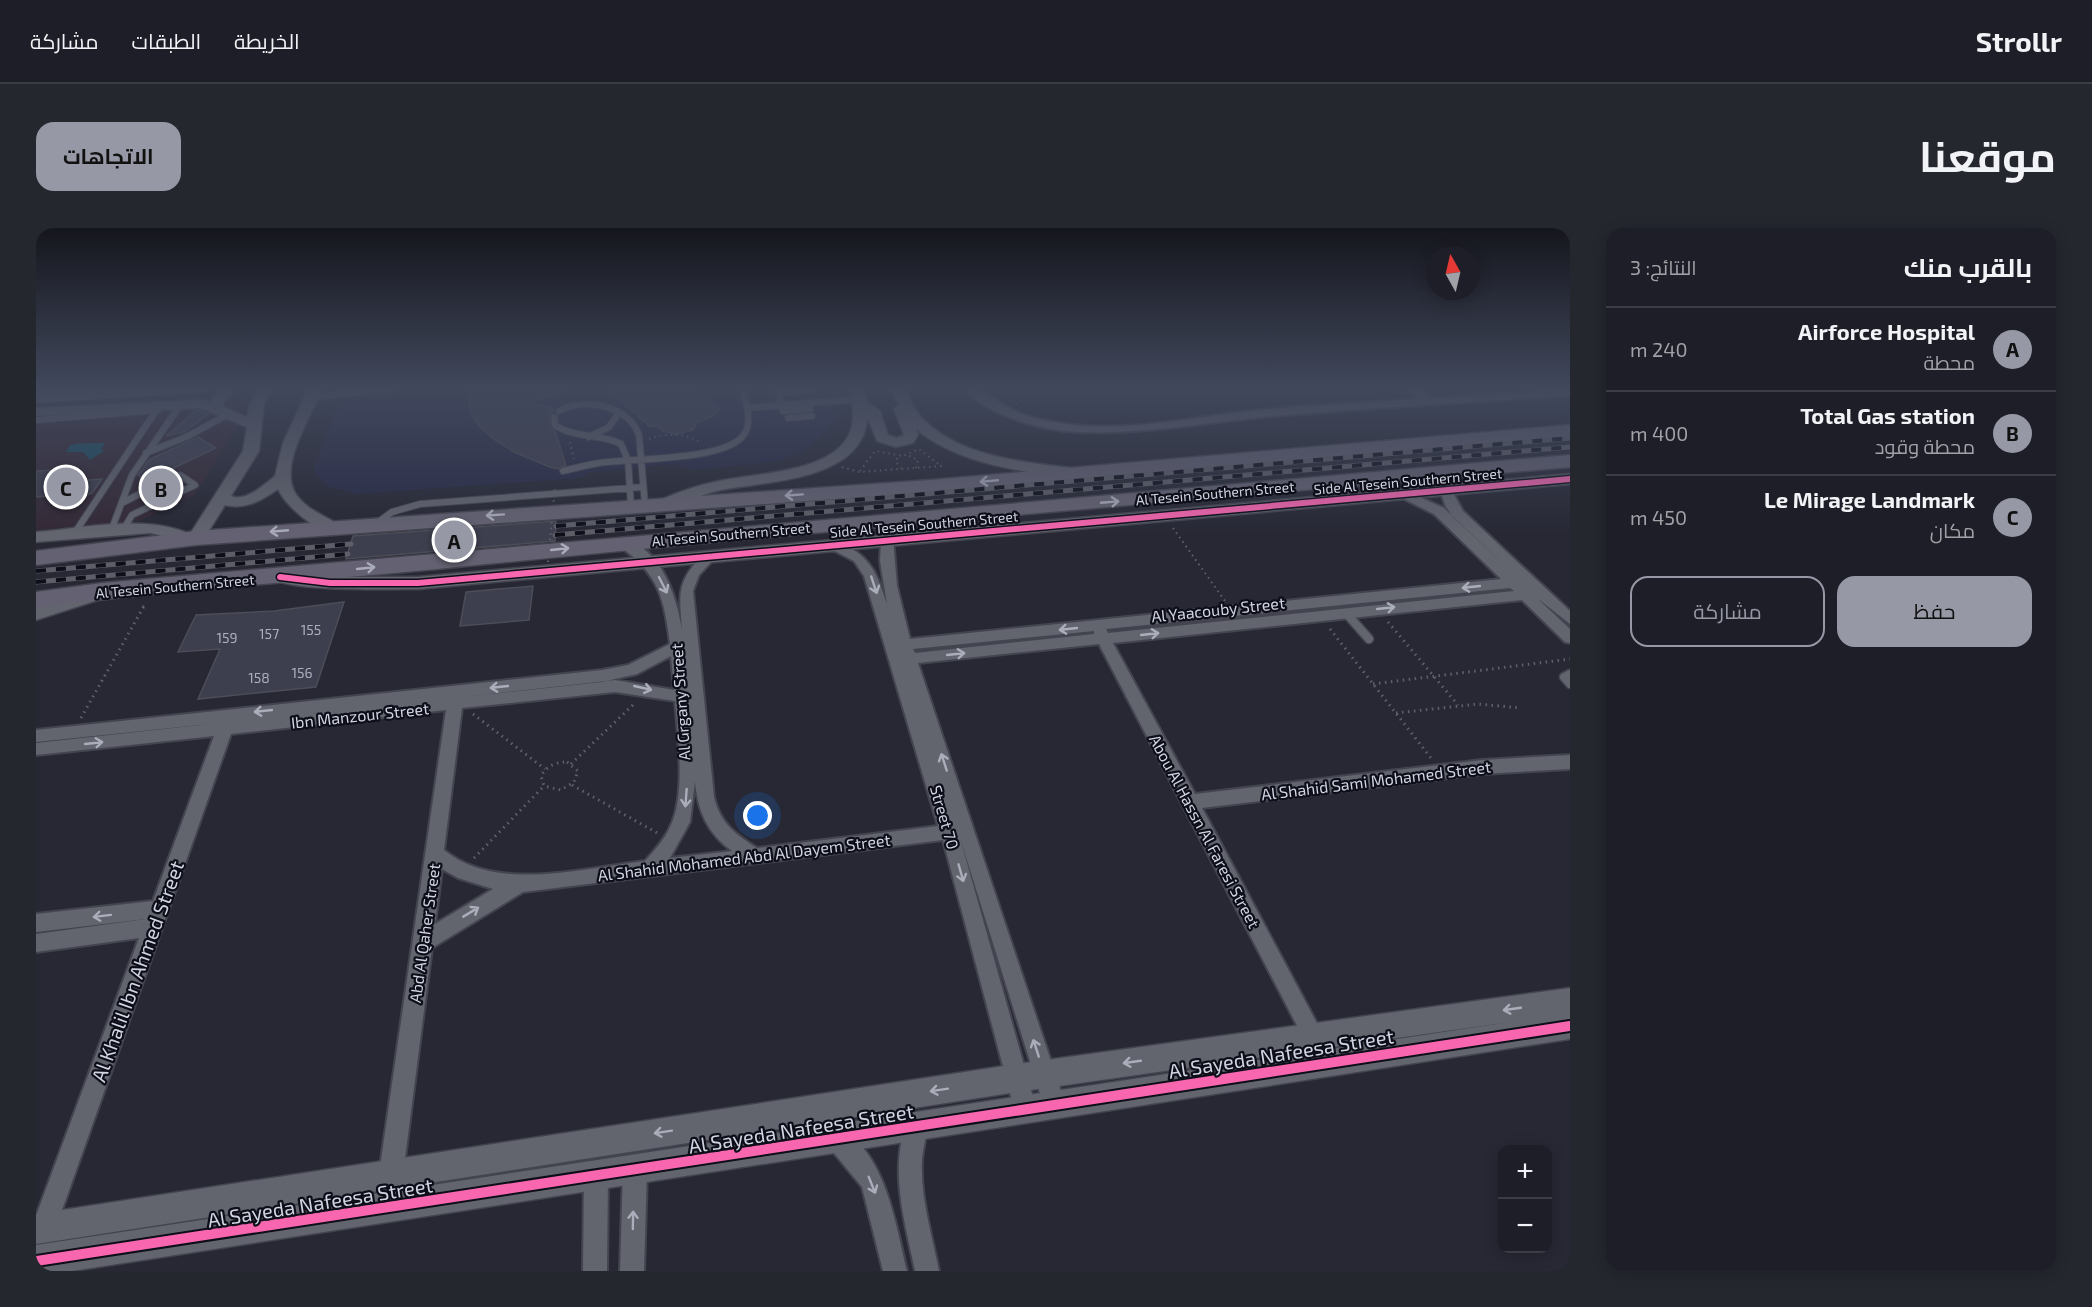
<!DOCTYPE html>
<html lang="ar">
<head>
<meta charset="utf-8">
<style>
  body { margin:0; font-family:"Exo 2",Cairo,sans-serif; background:#25272f; color:#f1f3f6; direction:rtl }
  .controls { position:absolute; right:18px; bottom:18px; display:grid; overflow:hidden; border-radius:12px; box-shadow:0 3px 15px #0003 }
  .controls button { width:54px; height:54px; display:grid; place-items:center; padding:0; border:0; border-bottom:2px solid #3b3c44; background:#1d1e27; color:#f1f3f6; font:30px sans-serif }
  .compass { position:absolute; left:1390px; top:18px; width:54px; height:54px; border-radius:50%; background:#1d1e27; box-shadow:0 3px 15px #0003; rotate:352deg }
  .you { position:absolute; left:722px; top:588px; width:21px; height:21px; margin:-15px; border:4px solid #fff; border-radius:50%; background:#1a73e8; box-shadow:0 0 0 9px #1a73e833 }
  .badge { display:grid; place-items:center; width:39px; height:39px; border-radius:50%; background:#9698a6; color:#111; font-size:20px; font-weight:700 }
  .pin { position:absolute; translate:-50% -50%; border:3px solid #fff; box-shadow:0 2px 6px #0006 }
  .list { margin:0; padding:0; list-style:none }
  h2 { display:flex; justify-content:space-between; align-items:center; height:78px; margin:0; padding:0 24px; font-size:26px }
  h2 small { font-size:20px; font-weight:400; color:#a0a2a7 }
  .list li { display:grid; grid-template-columns:39px 1fr auto; gap:18px; align-items:center; box-sizing:border-box; height:84px; padding:0 24px; border-top:2px solid #3b3c44 }
  .list b { display:block; font-size:22px; white-space:nowrap }
  .list p { margin:0; font-size:20px; white-space:nowrap; color:#a0a2a7 }
  .list em { font-size:20px; font-style:normal; color:#a0a2a7 }
  .actions { display:flex; gap:12px; padding:18px 24px }
  .actions a { flex:1; padding:14px 0; border:2px solid #9698a6; border-radius:18px; text-align:center; font-size:21px; color:#9698a6 }
  .actions .main { background:#9698a6; color:#111 }
  .map { position:relative; flex:none; width:1534px; height:1043px; overflow:hidden; direction:ltr; border-radius:18px }
  header { display:flex; align-items:center; gap:36px; box-sizing:border-box; height:84px; padding:0 30px; background:#1d1e27; border-bottom:2px solid #3b3c44 }
  header strong { font-size:28px }
  nav { display:flex; gap:33px; margin-inline-start:auto; font-size:21px }
  .intro { display:flex; align-items:center; justify-content:space-between; box-sizing:border-box; height:144px; padding:0 36px }
  h1 { margin:0; font-size:42px }
  .button { padding:15px 27px; border-radius:18px; background:#9698a6; color:#111; font-size:21px; font-weight:700 }
  main { display:flex; gap:36px; padding:0 36px }
  aside { flex:1; background:#1d1e27; border-radius:18px; box-shadow:0 3px 15px #0003 }
  .map>svg:first-child { display:block }
</style>
</head>
<body>
<header>
<strong>Strollr</strong>
<nav><a>الخريطة</a><a>الطبقات</a><a>مشاركة</a></nav>
</header>
<div class="intro"><h1>موقعنا</h1><a class="button">الاتجاهات</a></div>
<main>
<aside>
<h2>بالقرب منك<small>النتائج: 3</small></h2>
<ul class="list">
<li><span class="badge">A</span><div><b>Airforce Hospital</b><p>محطة</p></div><em>240 m</em></li>
<li><span class="badge">B</span><div><b>Total Gas station</b><p>محطة وقود</p></div><em>400 m</em></li>
<li><span class="badge">C</span><div><b>Le Mirage Landmark</b><p>مكان</p></div><em>450 m</em></li>
</ul>
<div class="actions"><a class="main">حفظ</a><a>مشاركة</a></div>
</aside>
<div class="map">
<svg width="1534" height="1043" viewBox="0 0 1534 1043">
  <rect width="100%" height="100%" fill="#272834"/>
  <!-- commercial -->
  <path fill="#342936" d="M0 161H220L194 210 159 267 103 293 0 302Z"/>
  <!-- built -->
  <path fill="#282b46" d="M314 161H793L796 167 792 168 799 191 790 205 770 221 748 231 720 236 654 242 639 236 555 244 544 250 320 266 291 258 280 247 278 239 305 171 311 169Z"/>
  <!-- water -->
  <path fill="#184f64" d="M48 215H68L69 217 65 220 68 223 54 232 47 224H30L34 217Z"/>
  <!-- building -->
  <path fill="#3e3f4e" stroke="#4b4d57" stroke-width="1.5" d="M430 161H526L527 164 493 174 518 181 513 188 514 198 519 203 530 237 522 241 514 239 478 224 459 212 443 198 435 186Z
    M572 161H659L683 181 677 188 661 194 657 202 640 206 627 203 620 197 614 199Z
    M160 182 173 186 148 204 130 208Z
    M162 209 180 220 129 244 133 246 127 253 123 251 113 255 102 247 114 231Z
    M33 241 23 254 66 251 56 265 42 270 32 271 24 267 0 269V243Z
    M520 293 519 313 310 331 317 308Z
    M497 358 493 392 424 398 430 364Z
    M308 374 280 459 162 471 184 421 142 424 160 387 238 383Z"/>
  <g fill="none" stroke-linecap="round" stroke-linejoin="round">
    <defs>
      <path id="service-far1" d="M741 161 747 183 774 181V175
        M742 165 774 162
        M275 169 356 161
        M0 172 169 161
        M711 180 824 171
        M523 183C548 169 592 177 603 207L609 277
        M518 189 519 197C539 211 564 205 585 216L592 232 595 278
        M752 190 776 188
        M0 192 122 182
        M553 209 573 199 582 186
        M110 225 150 209 191 187
        M527 243C539 240 551 237 563 235 596 230 684 233 706 209 718 196 710 176 707 161
        M86 275 123 256
        M341 295 356 284 384 276 607 259
        M87 302 96 287 159 257 144 247 132 252
        M75 303 96 247 145 176
        M38 306 119 184"/>
      <path id="service" d="M1310 385 1333 411
        M1534 446 1528 449 1534 456"/>
      <path id="minor" d="M930 161C949 161 965 177 983 185 1005 193 1027 196 1050 198 1105 201 1160 189 1214 183 1270 177 1327 175 1383 171L1372 161H1383L1396 170 1534 161V167C1436 175 1339 179 1240 188 1169 194 1099 209 1028 203 1000 200 946 185 930 161Z
        M1410 259 1416 263 1427 283 1534 383V396L1501 370 1534 401V415L1529 414 1486 372 1077 415 1159 566 1446 532 1534 527V541L1446 546 1166 580 1284 801 1288 808 1284 815 1277 818 1270 815 1063 416 882 435 1029 875 1026 883 1018 886 1010 883 1007 875 924 610 1000 880 997 888 989 891 981 888 978 880 907 612 487 664 396 720 367 946 363 954 355 958 347 954 343 946 410 482 195 506 20 999 16 1007 8 1011 0 1008V988L103 710 0 724V706L110 691 0 704V686L117 673 178 508 0 527V515L183 495 0 514V502L566 442 592 437 634 416C628 370 623 346 583 318L581 315 588 311C626 321 640 368 646 401 643 365 641 353 667 327H677L679 330 663 347 657 363 678 569C684 595 699 606 721 620L902 598 828 348 818 333 795 321V315C803 313 807 316 814 320 837 332 843 352 851 376L844 333 845 313 852 309 857 310 861 358 874 411 1465 351 1398 286 1364 269 1362 266 1368 262 1408 280 1482 350 1417 289 1410 279 1404 263ZM1474 360 1478 363 1072 405 1070 401ZM1058 403V406L879 425 877 421ZM635 428 638 462 579 452 428 469 566 454 601 446ZM579 464 639 473C642 509 650 567 634 599 628 612 618 623 609 633 547 640 460 665 408 622L426 480ZM659 554C662 583 671 605 696 623L634 630 654 594ZM406 641 422 650 457 661 399 696Z
        M880 888 888 891C893 904 887 918 886 932 884 969 896 1007 903 1043H879C869 994 852 940 872 891Z
        M801 900C849 920 860 998 871 1043H847L826 959 793 919 790 911 793 903Z
        M599 930 607 934 611 942 608 1043H584L587 942 591 934Z
        M560 937 568 941 572 949 571 1043H547L548 949 552 941Z"/>
      <path id="tertiary" d="M33 161H96L89 165 0 171V163Z
        M184 161H198L186 178 211 189 214 176 222 161H236L228 176 223 223 195 268C210 274 228 257 239 248L247 215 272 161H286C276 188 239 241 262 269 271 281 287 287 300 295L302 299 300 303C282 307 249 277 242 261 225 273 209 282 189 277L166 314C147 318 133 308 114 305L0 314V304C48 300 110 286 154 306L207 223 211 199 164 180 0 188V180L164 172 174 174Z
        M814 161H828L830 173 844 183 852 207 861 210 868 207 858 181 863 177 855 161H869C874 171 879 184 888 192 926 229 986 234 1036 240L1044 245 1036 250C982 243 923 236 880 201L882 207 877 215 860 219 841 213 832 190C830 197 829 206 825 212 802 253 726 254 685 262 665 266 647 276 628 281L620 276 622 273C642 264 662 257 683 253 720 245 790 245 811 210 821 195 816 177 814 161Z
        M1534 246V256L382 361C360 361 245 364 235 349L244 343 294 349H382Z
        M1534 760V811L36 1043H0V1017L1474 794 981 864 0 1016V986L981 836Z"/>
      <path id="secondary" d="M55 360 62 362 65 367 62 372 0 392V378Z"/>
      <path id="trunk" d="M1534 197V209L894 264 160 317 0 337V323L160 303 894 252Z
        M1534 227V239C1156 272 778 303 401 341 267 354 133 361 0 380V364L66 355Z"/>
    </defs>
    <!-- service-far1 casing -->
    <use href="#service-far1" stroke="#434450" stroke-width="8"/>
    <!-- service casing -->
    <use href="#service" stroke="#434450" stroke-width="11"/>
    <!-- minor casing -->
    <use href="#minor" stroke="#434450" stroke-width="4"/>
    <!-- tertiary casing -->
    <use href="#tertiary" stroke="#434450" stroke-width="3"/>
    <!-- secondary casing -->
    <use href="#secondary" stroke="#434450" stroke-width="3"/>
    <!-- trunk casing -->
    <use href="#trunk" stroke="#434450" stroke-width="3"/>
    <!-- path-far1 -->
    <path stroke="#5f616a" stroke-width="2" stroke-dasharray="1.5 4" stroke-linecap="butt" d="M569 161 579 170
      M1018 161H1051
      M1289 161 1300 169
      M555 165 567 161
      M1296 165 1305 161
      M980 176 1003 161
      M613 211C631 205 648 204 665 215
      M534 214 538 231
      M873 228 882 232 880 240
      M861 230 860 234 865 240
      M806 239 823 244 906 238
      M824 243 839 223 867 228 883 221 904 237
      M1137 300 1189 373
      M107 379 109 375"/>
    <!-- path -->
    <path stroke="#5f616a" stroke-width="3" stroke-dasharray="1.5 4.5" stroke-linecap="butt" d="M1352 394 1422 477
      M1294 401 1395 530
      M1337 456 1534 431
      M1360 485 1442 476 1485 480
      M437 486 509 541
      M45 490 108 378
      M531 534 542 543 538 554 525 562 508 558 505 548C511 538 519 534 531 534Z
      M535 536 599 475
      M536 557 623 606
      M438 630 508 558"/>
    <!-- service-far1 -->
    <use href="#service-far1" stroke="#62646e" stroke-width="6"/>
    <!-- service -->
    <use href="#service" stroke="#62646e" stroke-width="8"/>
    <!-- minor -->
    <use href="#minor" fill="#62646e" fill-rule="evenodd"/>
    <!-- tertiary -->
    <use href="#tertiary" fill="#62646e" fill-rule="evenodd"/>
    <!-- secondary -->
    <use href="#secondary" fill="#62646e" fill-rule="evenodd"/>
    <!-- trunk -->
    <use href="#trunk" fill="#646272" fill-rule="evenodd"/>
    <defs>
      <path id="rail" d="M520 298 1534 210
        M519 307 1534 219
        M0 343 315 316
        M0 354 312 326"/>
    </defs>
    <!-- rail casing -->
    <use href="#rail" stroke="#5d5e67" stroke-width="5"/>
    <!-- rail -->
    <use href="#rail" stroke="#0d0e18" stroke-width="4" stroke-dasharray="10" stroke-linecap="butt"/>
    <!-- path-bridge -->
    <path stroke="#5f616a" stroke-width="2" stroke-dasharray="1.5 4" stroke-linecap="butt" d="M512 334 519 258"/>
    <defs>
      <path id="cycleway-far1" d="M244 349 294 355H382L1534 251"/>
      <path id="cycleway" d="M0 1033 1534 798"/>
    </defs>
    <!-- cycleway-far1 casing -->
    <use href="#cycleway-far1" stroke="#0d0e18" stroke-width="9"/>
    <!-- cycleway casing -->
    <use href="#cycleway" stroke="#0d0e18" stroke-width="14"/>
    <!-- cycleway-far1 -->
    <use href="#cycleway-far1" stroke="#f766af" stroke-width="6"/>
    <!-- cycleway -->
    <use href="#cycleway" stroke="#f766af" stroke-width="10"/>
  </g>
  <!-- one-way arrows -->
  <defs><path id="oneway-shaft" d="M-6 0H5M1.5-3L5.5 0L1.5 3" fill="none" stroke-width="1.6" stroke-linecap="round" stroke-linejoin="round" transform="scale(1.5)"/></defs>
  <g stroke="#abacbb">
    <use href="#oneway-shaft" transform="translate(953 253) rotate(175)"/>
    <use href="#oneway-shaft" transform="translate(758 267) rotate(176)"/>
    <use href="#oneway-shaft" transform="translate(1074 274) rotate(-5)"/>
    <use href="#oneway-shaft" transform="translate(459 287) rotate(176)"/>
    <use href="#oneway-shaft" transform="translate(243 303) rotate(175)"/>
    <use href="#oneway-shaft" transform="translate(524 321) rotate(-6)"/>
    <use href="#oneway-shaft" transform="translate(330 340) rotate(-6)"/>
  </g>
  <g stroke="#aaadba">
    <use href="#oneway-shaft" transform="translate(627 357) rotate(63)"/>
    <use href="#oneway-shaft" transform="translate(838 357) rotate(72)"/>
    <use href="#oneway-shaft" transform="translate(1435 359) rotate(174)"/>
    <use href="#oneway-shaft" transform="translate(1350 380) rotate(-6)"/>
    <use href="#oneway-shaft" transform="translate(1032 401) rotate(174)"/>
    <use href="#oneway-shaft" transform="translate(1114 406) rotate(-6)"/>
    <use href="#oneway-shaft" transform="translate(920 426) rotate(-6)"/>
    <use href="#oneway-shaft" transform="translate(463 459) rotate(174)"/>
    <use href="#oneway-shaft" transform="translate(607 460) rotate(13)"/>
    <use href="#oneway-shaft" transform="translate(227 483) rotate(174)"/>
    <use href="#oneway-shaft" transform="translate(58 515) rotate(-6)"/>
    <use href="#oneway-shaft" transform="translate(908 534) rotate(-108)"/>
    <use href="#oneway-shaft" transform="translate(650 570) rotate(94)"/>
    <use href="#oneway-shaft" transform="translate(925 645) rotate(74)"/>
    <use href="#oneway-shaft" transform="translate(435 684) rotate(-31)"/>
    <use href="#oneway-shaft" transform="translate(66 688) rotate(173)"/>
    <use href="#oneway-shaft" transform="translate(1476 781) rotate(172)"/>
    <use href="#oneway-shaft" transform="translate(1000 820) rotate(-108)"/>
    <use href="#oneway-shaft" transform="translate(1096 834) rotate(172)"/>
    <use href="#oneway-shaft" transform="translate(903 862) rotate(171)"/>
    <use href="#oneway-shaft" transform="translate(627 904) rotate(171)"/>
    <use href="#oneway-shaft" transform="translate(836 957) rotate(68)"/>
    <use href="#oneway-shaft" transform="translate(597 992) rotate(-89)"/>
  </g>
  <!-- sky -->
  <linearGradient id="sky" x2="0" y2="1"><stop stop-color="#15161d"/><stop offset="0.52" stop-color="#41485c"/><stop offset="1" stop-color="#41485c" stop-opacity="0"/></linearGradient>
  <rect width="1534" height="307" fill="url(#sky)"/>
  <g text-anchor="middle" dominant-baseline="central" stroke-width="4.5" stroke-linejoin="round" paint-order="stroke">
    <!-- far-street labels -->
    <g font-size="14" fill="#d1d4e3" stroke="#0d0e18">
      <text transform="translate(1372 253) rotate(-5)">Side Al Tesein Southern Street</text>
      <text transform="translate(1179 265) rotate(-5)">Al Tesein Southern Street</text>
      <text transform="translate(888 296) rotate(-5)">Side Al Tesein Southern Street</text>
      <text transform="translate(695 306) rotate(-5)">Al Tesein Southern Street</text>
      <text transform="translate(139 358) rotate(-5)">Al Tesein Southern Street</text>
    </g>
    <!-- number labels -->
    <g font-size="14" fill="#acafbe">
      <text x="275" y="401">155</text>
      <text x="233" y="405">157</text>
      <text x="191" y="409">159</text>
      <text x="266" y="444">156</text>
      <text x="223" y="449">158</text>
    </g>
    <!-- street labels -->
    <g font-size="16" fill="#d1d4e3" stroke="#0d0e18">
      <text transform="translate(1182 381) rotate(-6)">Al Yaacouby Street</text>
      <text transform="translate(644 474) rotate(-94)">Al Grgany Street</text>
      <text transform="translate(324 487) rotate(-6)">Ibn Manzour Street</text>
      <text transform="translate(1340 552) rotate(-7)">Al Shahid Sami Mohamed Street</text>
      <text transform="translate(909 589) rotate(74)">Street 70</text>
      <text transform="translate(1169 603) rotate(62)">Abou Al Hassn Al Faresi Street</text>
      <text transform="translate(708 629) rotate(-7)">Al Shahid Mohamed Abd Al Dayem Street</text>
      <text transform="translate(388 705) rotate(-82)">Abd Al Qaher Street</text>
    </g>
    <!-- near-street labels -->
    <g font-size="20" fill="#d1d4e3" stroke="#0d0e18">
      <text transform="translate(101 743) rotate(-70)">Al Khalil Ibn Ahmed Street</text>
      <text transform="translate(1245 825) rotate(-9)">Al Sayeda Nafeesa Street</text>
      <text transform="translate(765 900) rotate(-9)">Al Sayeda Nafeesa Street</text>
      <text transform="translate(284 974) rotate(-9)">Al Sayeda Nafeesa Street</text>
    </g>
  </g>
</svg>
<div class="controls">
<button>+</button>
<button>−</button>
</div>
<svg class="compass" viewBox="-18 -18 36 36"><path d="M0-13l5 13h-10z" fill="#e53935"/><path d="M0 13l5-13h-10z" fill="#a0a2a7"/></svg>
<div class="you"></div>
<div class="pin badge" style="left:418px;top:312px">A</div>
<div class="pin badge" style="left:125px;top:260px">B</div>
<div class="pin badge" style="left:30px;top:259px">C</div>
</div>
</main>
</body>
</html>
